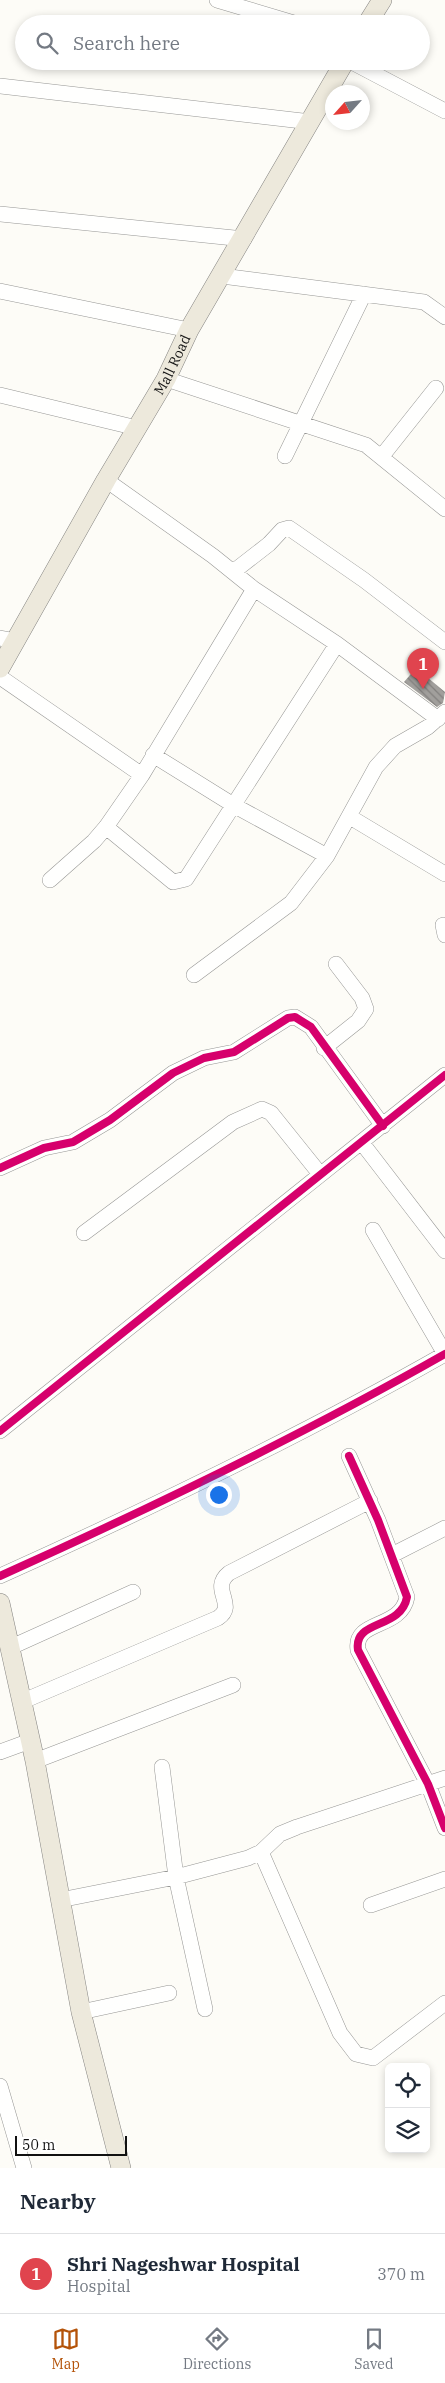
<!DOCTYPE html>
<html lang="en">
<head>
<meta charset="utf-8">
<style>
  body { margin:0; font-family:"IBM Plex Serif",serif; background:#f6f6f7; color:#1f2937 }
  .controls { position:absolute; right:15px; bottom:15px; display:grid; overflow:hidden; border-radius:8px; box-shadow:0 2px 8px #0003 }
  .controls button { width:45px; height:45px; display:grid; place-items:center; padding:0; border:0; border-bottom:1px solid #e0e1e3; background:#fff; color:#1f2937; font:25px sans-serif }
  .compass { position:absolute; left:325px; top:85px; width:45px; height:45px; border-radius:50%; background:#fff; box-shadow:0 2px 8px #0003; rotate:243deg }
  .scale { position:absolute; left:15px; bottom:12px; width:112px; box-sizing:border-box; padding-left:5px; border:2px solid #111; border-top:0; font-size:14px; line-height:18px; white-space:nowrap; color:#111; -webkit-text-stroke:4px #fff; paint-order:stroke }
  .you { position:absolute; left:218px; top:1494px; width:18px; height:18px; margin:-12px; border:4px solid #fff; border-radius:50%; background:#1a73e8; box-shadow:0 0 0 8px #1a73e833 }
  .badge { display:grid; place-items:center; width:32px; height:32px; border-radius:50%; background:#b45309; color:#fff; font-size:16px; font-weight:700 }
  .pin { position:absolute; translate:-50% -41px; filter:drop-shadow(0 1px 2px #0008) }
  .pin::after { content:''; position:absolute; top:26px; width:18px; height:15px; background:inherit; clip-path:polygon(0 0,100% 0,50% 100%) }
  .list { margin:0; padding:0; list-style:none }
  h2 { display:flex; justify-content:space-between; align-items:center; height:65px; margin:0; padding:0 20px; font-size:21px }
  h2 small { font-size:16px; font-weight:400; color:#747a83 }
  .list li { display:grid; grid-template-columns:32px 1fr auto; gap:15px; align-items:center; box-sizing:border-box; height:80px; padding:0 20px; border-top:1px solid #e0e1e3 }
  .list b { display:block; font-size:19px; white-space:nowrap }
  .list p { margin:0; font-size:16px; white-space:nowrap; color:#747a83 }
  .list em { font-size:16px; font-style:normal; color:#747a83 }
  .icon { flex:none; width:28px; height:28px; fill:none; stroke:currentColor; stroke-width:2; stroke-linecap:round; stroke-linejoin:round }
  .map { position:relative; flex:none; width:445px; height:2168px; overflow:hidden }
  .search { position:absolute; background:#fff; box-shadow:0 2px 8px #0003; left:15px; right:15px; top:15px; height:55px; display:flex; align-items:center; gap:12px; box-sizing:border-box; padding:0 18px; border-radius:28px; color:#747a83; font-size:19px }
  .sheet { height:145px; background:#fff }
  nav { display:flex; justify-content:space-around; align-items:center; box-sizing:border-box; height:70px; border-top:1px solid #e0e1e3; background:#fff; font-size:14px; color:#747a83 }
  nav a { display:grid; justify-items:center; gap:2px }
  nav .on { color:#b45309 }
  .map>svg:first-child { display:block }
</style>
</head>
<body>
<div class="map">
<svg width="445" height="2168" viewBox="0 0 445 2168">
  <defs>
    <pattern id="building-back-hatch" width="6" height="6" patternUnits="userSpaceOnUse" patternTransform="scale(1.25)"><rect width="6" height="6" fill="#a19f9c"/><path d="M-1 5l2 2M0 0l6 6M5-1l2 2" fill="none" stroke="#82807e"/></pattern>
  </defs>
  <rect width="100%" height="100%" fill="#fdfcf7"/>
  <!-- building -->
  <path fill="url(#building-back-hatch)" d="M416 668 445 692 443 703 437 707 404 682Z"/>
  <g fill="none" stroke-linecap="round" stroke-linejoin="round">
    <defs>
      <path id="minor" d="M217 0 297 24
        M350 61 445 111
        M0 86 311 122
        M0 214 244 239
        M222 276 424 302 445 317
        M0 291 189 330
        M166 379 366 445 445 509
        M0 395 137 428
        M285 456 364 294
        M382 456 436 388
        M106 480 213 556 254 589 337 644 438 719
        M233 572 269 544 282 530 289 528 364 580 445 642
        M0 638 16 641
        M0 677 142 775
        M153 755 235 806 327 856
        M350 817 445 874
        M106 827 173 882 186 879 337 644
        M50 880 94 841 106 827 142 775 254 589
        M443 925 445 935
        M194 975 291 903 327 856 376 767 395 746 428 727 445 712
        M324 1048 358 1021 366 1009 362 998 336 964
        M362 1143 445 1251
        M0 1168 44 1148 73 1142 110 1120 173 1073 204 1058 234 1052 288 1018 295 1017 311 1027 383 1126
        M373 1230 445 1354
        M84 1233 233 1122 262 1109 271 1113 320 1174
        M0 1431 445 1075
        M349 1456 378 1520 407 1597C401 1630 353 1619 358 1650L428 1784 445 1828
        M392 1555 445 1528
        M0 1576C151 1508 301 1436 445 1354
        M9 1648 133 1592
        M21 1702 218 1618C238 1605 209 1589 229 1573L370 1501
        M0 1752 30 1741
        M35 1761 233 1685
        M162 1767 176 1877 205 2009
        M261 1852 340 2033 356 2054 373 2058 445 2003
        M60 1900 176 1877 248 1858 261 1852 280 1834 297 1827 445 1778
        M371 1905 445 1879
        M81 2012 169 1993
        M0 2086 24 2168"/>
      <g id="major">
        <path d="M367 24 382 0"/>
        <path id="s1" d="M0 668 106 480 166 379 189 330 345 61"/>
        <path d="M0 1603 35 1761 81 2012 121 2168"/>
      </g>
    </defs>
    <!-- minor casing -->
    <use href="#minor" stroke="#979795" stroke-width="16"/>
    <!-- major casing -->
    <use href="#major" stroke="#858482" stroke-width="20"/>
    <!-- minor -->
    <use href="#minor" stroke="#fffffe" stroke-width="15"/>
    <!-- major -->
    <use href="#major" stroke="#ede9dc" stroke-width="19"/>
    <defs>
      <path id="cycleway" d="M0 1168 44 1148 73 1142 110 1120 173 1073 204 1058 234 1052 288 1018 295 1017 311 1027 383 1126
        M0 1431 445 1075
        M349 1456 378 1520 407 1597C401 1630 353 1619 358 1650L428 1784 445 1828
        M0 1576C151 1508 301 1436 445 1354"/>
    </defs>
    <!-- cycleway casing -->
    <use href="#cycleway" stroke="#fff" stroke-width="11"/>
    <!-- cycleway -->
    <use href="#cycleway" stroke="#d6006c" stroke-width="8"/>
  </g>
  <g text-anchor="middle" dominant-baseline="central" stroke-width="5" stroke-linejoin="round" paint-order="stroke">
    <!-- street labels -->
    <g font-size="14" fill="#111" stroke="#fff">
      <text stroke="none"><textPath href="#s1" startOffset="349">Mall Road</textPath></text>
    </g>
  </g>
</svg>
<div class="controls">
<button><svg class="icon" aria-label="locate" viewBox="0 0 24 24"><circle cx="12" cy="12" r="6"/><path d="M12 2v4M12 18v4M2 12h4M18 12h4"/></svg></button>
<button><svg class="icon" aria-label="layers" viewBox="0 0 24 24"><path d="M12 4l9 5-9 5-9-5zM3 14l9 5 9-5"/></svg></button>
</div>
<svg class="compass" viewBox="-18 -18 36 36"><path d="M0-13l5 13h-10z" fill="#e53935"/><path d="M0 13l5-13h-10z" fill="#747a83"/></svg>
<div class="scale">50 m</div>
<div class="you"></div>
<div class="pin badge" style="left:423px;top:689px;background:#e0444e">1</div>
<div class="search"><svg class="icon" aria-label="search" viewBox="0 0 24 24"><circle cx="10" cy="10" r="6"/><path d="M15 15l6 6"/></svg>Search here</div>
</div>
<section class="sheet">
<h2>Nearby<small></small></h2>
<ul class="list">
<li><span class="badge" style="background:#e0444e">1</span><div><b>Shri Nageshwar Hospital</b><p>Hospital</p></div><em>370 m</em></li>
</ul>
</section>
<nav>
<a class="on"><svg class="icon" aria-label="map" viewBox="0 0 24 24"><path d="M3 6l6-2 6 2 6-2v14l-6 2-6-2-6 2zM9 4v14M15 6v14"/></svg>Map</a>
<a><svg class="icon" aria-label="directions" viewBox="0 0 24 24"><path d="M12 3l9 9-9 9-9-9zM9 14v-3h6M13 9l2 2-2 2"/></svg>Directions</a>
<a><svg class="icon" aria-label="saved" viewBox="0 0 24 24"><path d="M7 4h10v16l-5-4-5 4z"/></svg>Saved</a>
</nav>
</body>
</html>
